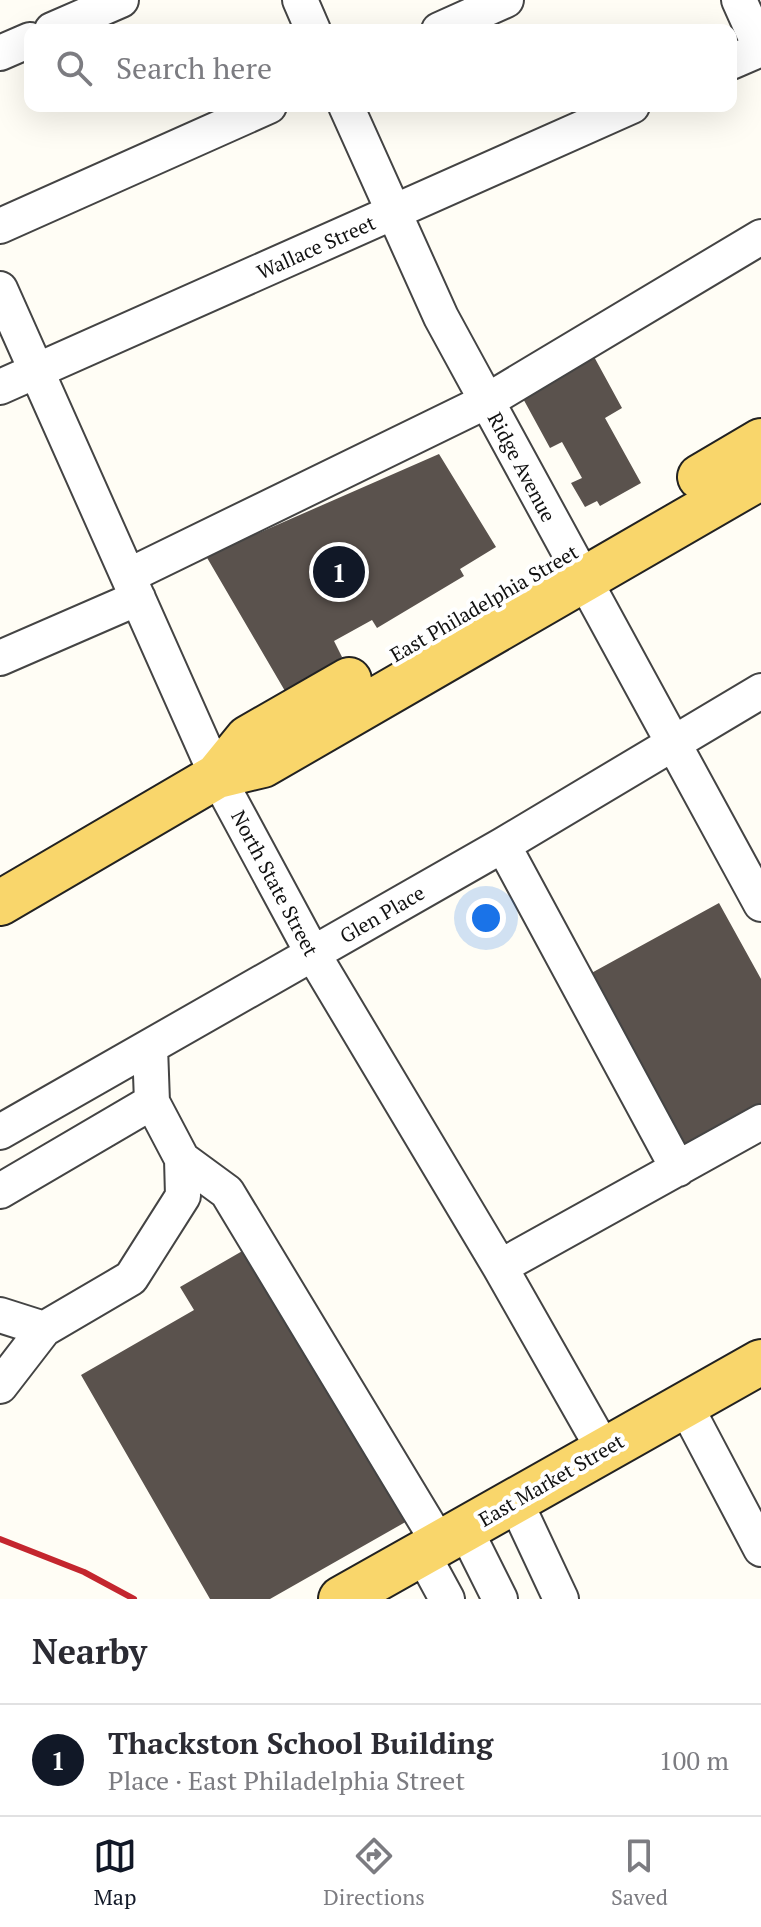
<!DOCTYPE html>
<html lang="en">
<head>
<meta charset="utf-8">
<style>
  body { margin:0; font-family:"PT Serif",serif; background:#f2f2f3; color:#2b2b33 }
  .you { position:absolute; left:486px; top:918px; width:28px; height:28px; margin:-20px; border:6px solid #fff; border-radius:50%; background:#1a73e8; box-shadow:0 0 0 12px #1a73e833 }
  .badge { display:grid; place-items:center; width:52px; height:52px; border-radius:50%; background:#111827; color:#fff; font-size:26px; font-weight:700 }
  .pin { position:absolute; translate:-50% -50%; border:4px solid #fff; box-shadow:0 2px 8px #0006 }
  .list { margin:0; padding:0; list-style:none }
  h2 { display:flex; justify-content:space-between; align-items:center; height:104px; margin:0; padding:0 32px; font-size:34px }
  h2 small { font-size:26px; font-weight:400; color:#7c7c81 }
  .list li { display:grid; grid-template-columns:52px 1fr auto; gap:24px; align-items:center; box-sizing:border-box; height:112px; padding:0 32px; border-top:2px solid #e1e1e2 }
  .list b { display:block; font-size:30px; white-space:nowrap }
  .list p { margin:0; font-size:26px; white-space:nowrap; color:#7c7c81 }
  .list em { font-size:26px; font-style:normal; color:#7c7c81 }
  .icon { flex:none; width:44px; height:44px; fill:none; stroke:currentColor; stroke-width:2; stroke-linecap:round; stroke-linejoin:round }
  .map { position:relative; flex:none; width:761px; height:1599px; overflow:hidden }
  .search { position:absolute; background:#fff; box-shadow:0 8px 32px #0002; left:24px; right:24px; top:24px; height:88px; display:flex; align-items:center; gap:20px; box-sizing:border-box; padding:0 28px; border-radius:16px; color:#7c7c81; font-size:30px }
  .sheet { height:216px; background:#fff }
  nav { display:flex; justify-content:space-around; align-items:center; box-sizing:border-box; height:112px; border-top:2px solid #e1e1e2; background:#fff; font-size:22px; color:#7c7c81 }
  nav a { display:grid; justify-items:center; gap:4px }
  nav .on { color:#111827 }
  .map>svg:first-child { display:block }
</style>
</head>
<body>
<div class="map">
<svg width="761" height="1599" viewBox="0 0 761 1599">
  <rect width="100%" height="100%" fill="#fffdf5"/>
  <!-- building -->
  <path fill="#5a524d" d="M592 353 622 408 605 418 641 483 600 506 597 501 585 507 571 483 582 478 562 442 550 448 520 393Z
    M439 454 496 547 460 569 464 576 377 628 372 620 334 641 342 657 285 691 206 556Z
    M719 903 761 979V1114L685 1155 586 976Z
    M251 1246 409 1520 270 1599H210L81 1375 194 1310 180 1287Z"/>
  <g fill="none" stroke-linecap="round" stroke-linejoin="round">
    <defs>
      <path id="minor" d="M300 0 313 30
        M739 0 761 49
        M52 30 121 0
        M439 30 506 0
        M0 53 30 40
        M731 62 761 49
        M346 106 441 317 761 904
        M0 226 269 106
        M0 289 217 776 313 954 500 1267 604 1450
        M0 387 632 106
        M128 576 487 401 761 237
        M0 658 138 598
        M503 845 678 1169
        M150 1047 152 1102 182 1159 227 1192 439 1543
        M0 1132 503 845 761 691
        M0 1191 152 1102
        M500 1267 761 1122
        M0 1315 44 1329 131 1278 183 1196 182 1159
        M0 1386 44 1329
        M685 1405 761 1549
        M515 1501 561 1599
        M465 1529 500 1599
        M422 1553 447 1599"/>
      <path id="major" d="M700 477 761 441
        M217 776 248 738 349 680
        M0 903 217 776 263 765 761 477
        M341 1599 761 1362"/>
    </defs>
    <!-- minor casing -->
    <use href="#minor" stroke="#444" stroke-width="38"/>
    <!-- major casing -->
    <use href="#major" stroke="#222" stroke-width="48"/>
    <!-- minor -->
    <use href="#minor" stroke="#fff" stroke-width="34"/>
    <!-- major -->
    <use href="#major" stroke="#f9d66b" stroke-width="44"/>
    <!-- rail -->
    <path stroke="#c4262e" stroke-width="6" d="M0 1539 84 1572 134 1599"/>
  </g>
  <g text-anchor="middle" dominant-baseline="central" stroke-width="8" stroke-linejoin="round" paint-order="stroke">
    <!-- street labels -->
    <g font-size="20" fill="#111" stroke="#fff">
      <text transform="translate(316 247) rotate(-24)">Wallace Street</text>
      <text transform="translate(522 467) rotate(62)">Ridge Avenue</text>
      <text transform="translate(484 603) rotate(-30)">East Philadelphia Street</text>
      <text transform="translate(275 883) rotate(62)">North State Street</text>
      <text transform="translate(382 914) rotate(-30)">Glen Place</text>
      <text transform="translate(551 1480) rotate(-30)">East Market Street</text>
    </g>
  </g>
</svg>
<div class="you"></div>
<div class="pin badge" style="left:339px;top:572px">1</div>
<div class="search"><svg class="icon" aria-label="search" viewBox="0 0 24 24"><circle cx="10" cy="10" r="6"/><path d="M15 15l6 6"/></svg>Search here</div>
</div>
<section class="sheet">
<h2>Nearby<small></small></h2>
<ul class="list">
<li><span class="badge">1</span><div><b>Thackston School Building</b><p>Place · East Philadelphia Street</p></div><em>100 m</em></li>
</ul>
</section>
<nav>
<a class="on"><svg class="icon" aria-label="map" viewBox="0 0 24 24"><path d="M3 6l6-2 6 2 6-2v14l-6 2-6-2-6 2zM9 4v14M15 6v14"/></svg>Map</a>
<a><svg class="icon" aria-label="directions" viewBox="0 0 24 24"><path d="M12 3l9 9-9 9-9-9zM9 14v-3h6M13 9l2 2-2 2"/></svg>Directions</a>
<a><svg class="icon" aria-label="saved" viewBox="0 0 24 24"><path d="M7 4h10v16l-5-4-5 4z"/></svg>Saved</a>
</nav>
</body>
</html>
